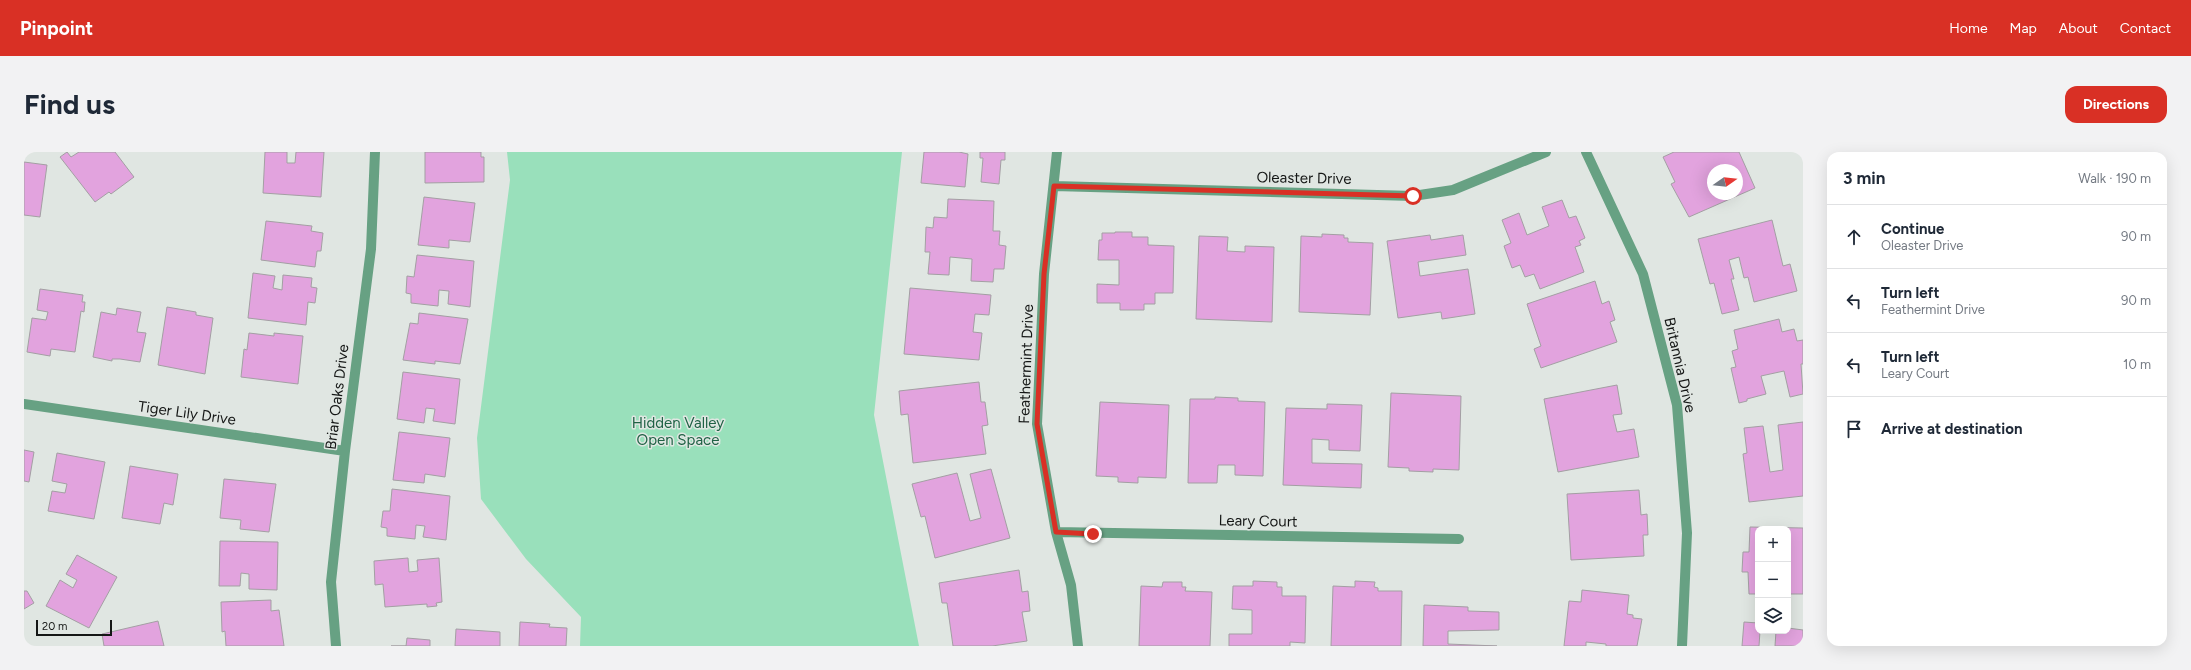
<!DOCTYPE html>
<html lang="en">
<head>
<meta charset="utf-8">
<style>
  body { margin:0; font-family:Figtree,sans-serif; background:#f2f2f3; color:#1f2937 }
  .controls { position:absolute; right:12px; bottom:12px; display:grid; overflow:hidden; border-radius:8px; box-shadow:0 4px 16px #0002 }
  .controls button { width:36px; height:36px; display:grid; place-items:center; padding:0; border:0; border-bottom:1px solid #e0e1e3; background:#fff; color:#1f2937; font:20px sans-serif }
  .compass { position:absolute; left:1683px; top:12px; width:36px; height:36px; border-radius:50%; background:#fff; box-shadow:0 4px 16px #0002; rotate:76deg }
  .scale { position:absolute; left:12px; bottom:10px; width:76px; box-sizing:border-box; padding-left:4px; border:2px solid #151716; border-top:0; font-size:11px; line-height:14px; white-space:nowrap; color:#151716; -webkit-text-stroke:3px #e0e6e2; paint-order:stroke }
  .stop { position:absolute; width:12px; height:12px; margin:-9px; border:3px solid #d93025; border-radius:50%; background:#fff }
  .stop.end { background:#d93025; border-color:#fff; box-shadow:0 1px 4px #0008 }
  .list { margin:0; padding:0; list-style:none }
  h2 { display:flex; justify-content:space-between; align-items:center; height:52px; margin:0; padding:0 16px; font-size:17px }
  h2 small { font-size:13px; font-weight:400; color:#747a83 }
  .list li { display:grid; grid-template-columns:26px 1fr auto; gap:12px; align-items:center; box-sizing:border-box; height:64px; padding:0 16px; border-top:1px solid #e0e1e3 }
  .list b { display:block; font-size:15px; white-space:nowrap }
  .list p { margin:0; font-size:13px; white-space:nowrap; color:#747a83 }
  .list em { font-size:13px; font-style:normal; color:#747a83 }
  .icon { flex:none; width:22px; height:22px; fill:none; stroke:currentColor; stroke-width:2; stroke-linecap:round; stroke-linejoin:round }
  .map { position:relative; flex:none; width:1779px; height:494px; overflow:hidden; border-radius:12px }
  header { display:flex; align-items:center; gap:24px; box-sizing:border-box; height:56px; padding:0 20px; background:#d93025; color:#fff }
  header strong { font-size:19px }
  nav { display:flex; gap:22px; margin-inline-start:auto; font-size:14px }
  .intro { display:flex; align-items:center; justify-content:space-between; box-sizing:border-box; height:96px; padding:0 24px }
  h1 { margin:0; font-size:28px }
  .button { padding:10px 18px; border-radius:12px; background:#d93025; color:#fff; font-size:14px; font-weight:700 }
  main { display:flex; gap:24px; padding:0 24px }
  aside { flex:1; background:#fff; border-radius:12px; box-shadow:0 4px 16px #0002 }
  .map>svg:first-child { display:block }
</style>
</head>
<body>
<header>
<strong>Pinpoint</strong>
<nav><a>Home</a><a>Map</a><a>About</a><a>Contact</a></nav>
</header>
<div class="intro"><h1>Find us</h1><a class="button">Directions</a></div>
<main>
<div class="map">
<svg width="1779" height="494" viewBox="0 0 1779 494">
  <rect width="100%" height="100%" fill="#e0e6e2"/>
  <!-- green -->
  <path fill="#99e0bb" d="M483 0H878L850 263 895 494H556L557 465 502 407 457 347 453 286 486 28Z"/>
  <!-- building -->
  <path fill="#e2a3de" stroke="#a39fa3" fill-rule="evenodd" d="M43 0 47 5 55 0H91L110 25 87 42 85 40 71 50 36 5Z
    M241 0H263V11H271L272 0H300L297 45 239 41Z
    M401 0H457V5H460V30L401 31Z
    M900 0H935L944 2 941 35 897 31Z
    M956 0H981V8H977L975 32 957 30 959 6H956Z
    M1650 0H1715L1731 36 1665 65 1647 32 1651 30 1639 5ZM1689 18H1713V42H1689Z
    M0 10 23 13 16 65 0 63Z
    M400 45 451 51 446 90 425 88V96L394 93Z
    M924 47 970 49 969 79H976L975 93 982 94 980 117H970L969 130 947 129 948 107 926 105 925 123 904 122 906 100H901L902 75 909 76 910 65 923 66Z
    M1538 48 1545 66 1552 64 1561 86 1555 89 1557 93 1551 95 1560 120 1516 137 1510 122 1501 125 1496 113 1488 116 1480 94 1487 91 1478 68 1495 61 1503 83 1525 74 1518 55Z
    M1748 68 1759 114 1766 112 1773 139 1730 150 1724 125 1720 126 1715 105 1705 108 1710 127H1707L1715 158 1698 162 1690 131 1686 132 1674 87Z
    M242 69 288 74 287 79 299 81 297 99H293L291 115 237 108Z
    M1091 80H1108V85H1124V93L1150 94 1149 141H1131V152H1120V158H1096V151H1073V132L1095 133V108H1074L1075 88H1078V81H1091Z
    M1298 82 1320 83V86H1324V90L1349 91 1346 163 1275 160 1277 84 1298 85Z
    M1406 83 1407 88 1439 83 1442 103 1394 110 1396 124 1444 117 1451 162 1418 167 1417 160 1374 166 1363 89Z
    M1175 84 1204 85 1203 99 1221 100V94L1250 95 1248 170 1172 167Z
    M393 103 450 109 446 155 424 152 425 139 415 138 414 154 387 151V142L382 141 383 124 390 125Z
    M229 121 251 124 249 136 258 138 259 123 288 126 287 135 293 136 291 151 284 150 282 173 224 166Z
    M1571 129 1578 152 1585 149 1591 168 1586 170 1593 190 1517 216 1510 197 1517 194 1503 152Z
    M886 136 967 143 965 163 951 162 949 180 958 181 955 208 880 202Z
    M16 137 59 143 58 150H61L60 160 57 159 51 200 27 197 26 204 3 200 8 166 22 168 24 160 13 158Z
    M143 155 172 160V163L189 166 181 222 134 213Z
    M93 156 117 160 113 180 122 181 116 210 96 207H88V209L69 205 77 160 92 163Z
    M395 161 444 167 436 212 411 209V212L379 208 386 171 394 172Z
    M1755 167 1758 180 1770 177 1773 189 1779 188V212H1777L1779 242 1766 245 1760 219 1737 224 1742 242 1723 247V249L1715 251 1707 216 1712 215 1708 199 1714 197 1710 178Z
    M225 181 250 184V181L279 184 274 232 217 225 220 197 223 198Z
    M379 220 436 227 431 272 409 269 411 257 402 256 400 271 373 267Z
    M955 230 957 250H961L964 273 958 274 962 302 889 311 884 262 877 263 875 239Z
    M1593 233 1598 262 1589 263 1593 280 1610 277 1615 305 1534 320 1520 247Z
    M1367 241 1437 244 1435 318 1409 317V320L1385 319V316L1364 315Z
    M1191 245 1214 246V249L1241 250 1239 324 1211 323V313H1194L1193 331H1164L1166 247H1191Z
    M1076 250 1145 253 1142 326 1114 325V331L1094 330V325L1072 324Z
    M1303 252 1338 253 1336 299 1305 298V288L1288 287V311L1338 312 1337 336 1259 333 1262 256 1303 257Z
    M1779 270V344L1725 350 1719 302 1723 301 1720 276 1739 274 1746 320 1759 318 1754 273Z
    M375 280 426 286 421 325 401 322 400 331 369 328Z
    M0 298 10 300 5 330 0 329Z
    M33 301 81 310 70 367 24 359 28 339 41 341 43 332 28 329Z
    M106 314 154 322 149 353 140 351 136 372 98 366Z
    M967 317 986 386 911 406 901 364 897 365 888 332 933 321 946 369 957 366 946 322Z
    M200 327 252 332 245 380 216 377 217 368 196 366Z
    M368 337 426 344 422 388 399 385 401 374 392 373 391 387 363 384V376L357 375 359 359H366Z
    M1615 338 1617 363 1623 362 1624 383H1619L1620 404 1547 408 1543 342Z
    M1726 375 1779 376V442H1764V377H1734V442H1725L1724 420H1718L1719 400H1725Z
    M196 389 254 390 253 438 225 437V422L217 421 216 434H195Z
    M53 403 93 425 65 476 22 454 36 428 49 436 53 428 42 422Z
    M384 406 385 420 394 419 393 408 415 406 418 450 412 451 413 454 403 455V452L361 455 359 432 351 433 350 409Z
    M995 418 998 440 1004 439 1006 459 998 460 1003 489 968 494H929L923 451H918L915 431Z
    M1229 429 1253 430V435H1258V444H1282L1281 491 1266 490V494H1205V482H1228V458L1208 457 1209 434H1229Z
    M1331 429 1351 430 1350 435 1354 436V439H1378L1377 494H1307L1309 434 1331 435Z
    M1139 430H1158V435H1162L1161 439 1188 440 1186 494H1115L1117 434 1138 435Z
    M1558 438 1605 443 1603 462 1609 463V466L1618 467 1613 494H1582V492L1562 490V494H1540L1545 449 1557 450Z
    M0 439H3L10 451 0 457Z
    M247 448V459L255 458 260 494H202L201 479 198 480 197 450Z
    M1400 453 1444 455V459L1475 460V478L1424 479V492L1473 494H1399Z
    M134 469 140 494H80L78 482Z
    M496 470 526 472 525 475 543 476 542 494H495Z
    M1720 470 1734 471V479H1736L1735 494H1718Z
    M1764 476 1779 478V494H1751L1752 479H1764Z
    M432 477 476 480V494H431Z
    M383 486 406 488V494H367H382Z"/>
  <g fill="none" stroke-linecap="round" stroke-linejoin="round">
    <!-- street -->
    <path stroke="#67a183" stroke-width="10" d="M1033 0 1020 122 1013 272 1032 380 1047 433 1054 494
      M1562 0 1619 122 1653 253 1663 381 1658 494
      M1030 34 1389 44 1429 38 1522 0
      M0 252 321 299
      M1032 380 1435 387
      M312 494 307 430 321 299 347 97 351 0"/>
  </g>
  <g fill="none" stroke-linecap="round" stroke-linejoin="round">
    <!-- route -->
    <path stroke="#d93025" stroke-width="5" d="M1069 382 1032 380 1013 272 1020 122 1030 34 1389 44"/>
  </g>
  <g text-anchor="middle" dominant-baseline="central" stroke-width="3" stroke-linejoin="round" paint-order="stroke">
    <!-- street labels -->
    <g font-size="15" fill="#151716" stroke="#e0e6e2">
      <text transform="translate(1280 26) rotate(1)">Oleaster Drive</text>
      <text transform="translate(1002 212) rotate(-88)">Feathermint Drive</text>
      <text transform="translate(1656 213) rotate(77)">Britannia Drive</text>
      <text transform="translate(313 245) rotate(-83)">Briar Oaks Drive</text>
      <text transform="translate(163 261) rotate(8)">Tiger Lily Drive</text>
      <text transform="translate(1234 369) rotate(1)">Leary Court</text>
    </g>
    <!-- park labels -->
    <g font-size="15" fill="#1f6245" stroke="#e0e6e2">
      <text x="654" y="271">Hidden Valley<tspan x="654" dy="17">Open Space</tspan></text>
    </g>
  </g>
</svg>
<div class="controls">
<button>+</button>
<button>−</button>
<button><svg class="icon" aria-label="layers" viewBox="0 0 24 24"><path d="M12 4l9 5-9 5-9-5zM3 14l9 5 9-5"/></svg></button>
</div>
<svg class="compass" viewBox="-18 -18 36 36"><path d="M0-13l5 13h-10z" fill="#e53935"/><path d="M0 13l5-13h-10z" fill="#747a83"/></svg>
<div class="scale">20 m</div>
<div class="stop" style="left:1389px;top:44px"></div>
<div class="stop end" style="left:1069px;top:382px"></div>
</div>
<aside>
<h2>3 min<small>Walk · 190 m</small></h2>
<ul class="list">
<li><svg class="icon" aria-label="ahead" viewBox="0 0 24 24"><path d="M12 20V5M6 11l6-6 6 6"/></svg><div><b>Continue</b><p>Oleaster Drive</p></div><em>90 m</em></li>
<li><svg class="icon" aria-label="left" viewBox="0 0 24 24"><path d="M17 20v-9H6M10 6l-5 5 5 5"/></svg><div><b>Turn left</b><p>Feathermint Drive</p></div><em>90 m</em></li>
<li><svg class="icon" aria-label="left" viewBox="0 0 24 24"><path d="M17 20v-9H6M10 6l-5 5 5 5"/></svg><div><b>Turn left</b><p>Leary Court</p></div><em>10 m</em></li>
<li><svg class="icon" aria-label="arrive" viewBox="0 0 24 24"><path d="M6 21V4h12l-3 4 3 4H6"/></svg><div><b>Arrive at destination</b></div></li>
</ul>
</aside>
</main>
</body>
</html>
